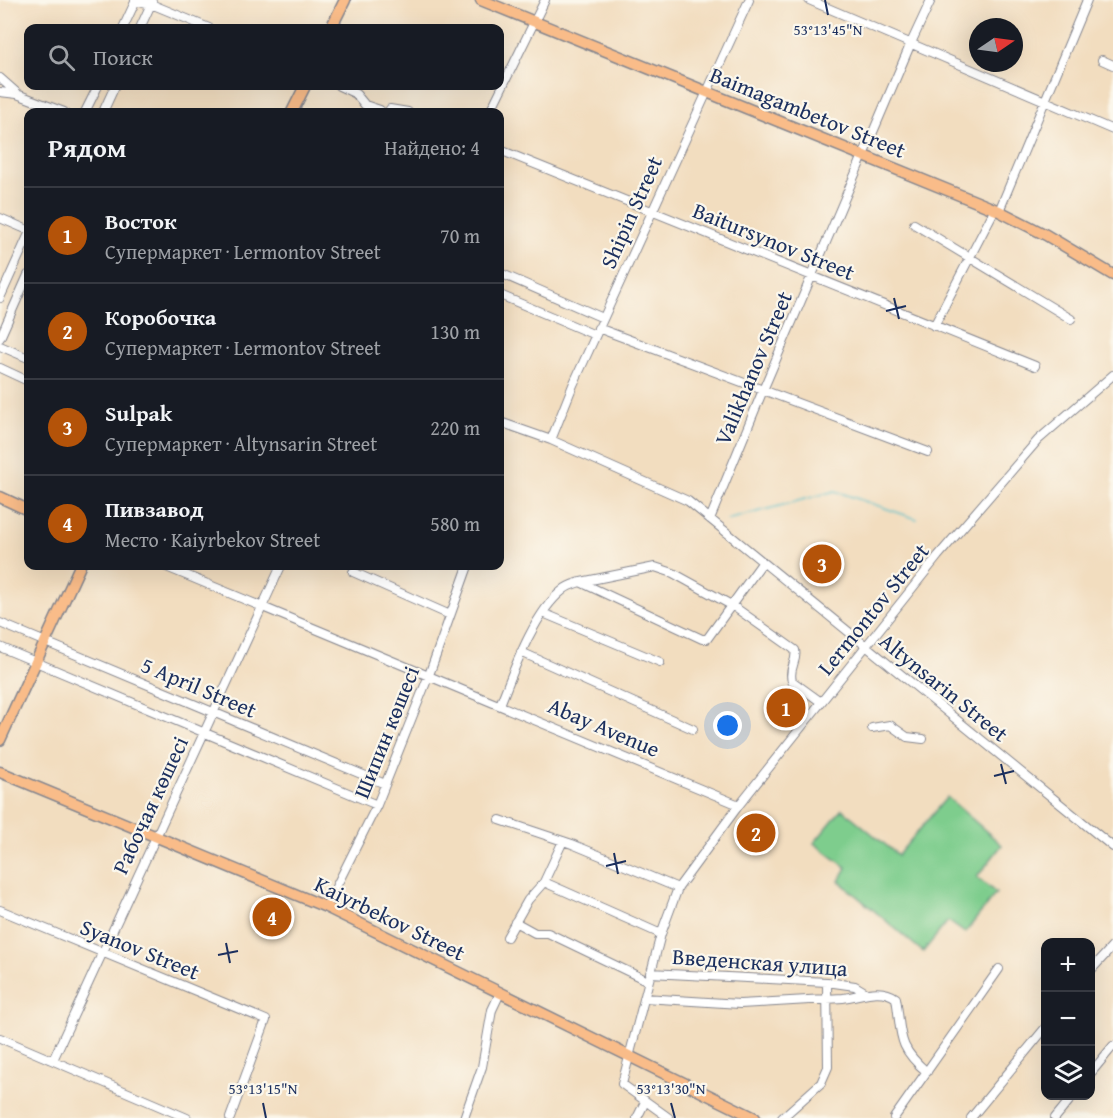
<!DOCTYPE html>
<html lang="ru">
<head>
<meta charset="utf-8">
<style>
  body { margin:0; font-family:"Gentium Book Plus",serif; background:#20242c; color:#f1f3f6 }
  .controls { position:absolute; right:18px; bottom:18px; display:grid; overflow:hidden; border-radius:12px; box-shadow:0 6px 24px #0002 }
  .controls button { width:54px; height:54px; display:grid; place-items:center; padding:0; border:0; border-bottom:2px solid #363941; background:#171b24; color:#f1f3f6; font:30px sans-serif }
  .compass { position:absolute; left:969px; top:18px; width:54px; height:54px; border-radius:50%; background:#171b24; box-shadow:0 6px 24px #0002; rotate:77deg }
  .you { position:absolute; left:728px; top:726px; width:21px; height:21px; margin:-15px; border:4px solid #fff; border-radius:50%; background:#1a73e8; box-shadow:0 0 0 9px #1a73e833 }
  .badge { display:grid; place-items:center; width:39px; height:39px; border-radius:50%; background:#b45309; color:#fff; font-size:20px; font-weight:700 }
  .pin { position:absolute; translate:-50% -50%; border:3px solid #fff; box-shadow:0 2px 6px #0006 }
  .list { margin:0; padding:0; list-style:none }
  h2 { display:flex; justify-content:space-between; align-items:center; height:78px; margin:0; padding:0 24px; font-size:26px }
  h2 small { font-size:20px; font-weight:400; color:#9ea1a6 }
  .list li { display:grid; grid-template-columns:39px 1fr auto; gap:18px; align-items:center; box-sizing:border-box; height:96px; padding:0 24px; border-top:2px solid #363941 }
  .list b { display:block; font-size:22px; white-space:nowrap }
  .list p { margin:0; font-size:20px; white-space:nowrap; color:#9ea1a6 }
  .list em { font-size:20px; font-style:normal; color:#9ea1a6 }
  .icon { flex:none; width:33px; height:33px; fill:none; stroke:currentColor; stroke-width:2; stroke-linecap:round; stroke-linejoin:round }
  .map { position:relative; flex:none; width:1113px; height:1118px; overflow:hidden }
  .search { position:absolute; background:#171b24; box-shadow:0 6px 24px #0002; left:24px; top:24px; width:480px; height:66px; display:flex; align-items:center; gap:15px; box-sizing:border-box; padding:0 21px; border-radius:12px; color:#9ea1a6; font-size:22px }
  .panel { position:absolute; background:#171b24; box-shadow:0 6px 24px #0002; left:24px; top:108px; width:480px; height:462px; border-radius:12px }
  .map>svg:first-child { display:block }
</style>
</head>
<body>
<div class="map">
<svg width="1113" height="1118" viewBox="0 0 1113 1118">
  <rect width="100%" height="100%" fill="#fbf7ec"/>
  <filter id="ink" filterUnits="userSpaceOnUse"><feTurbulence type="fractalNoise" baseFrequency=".0167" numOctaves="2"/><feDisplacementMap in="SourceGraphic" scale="12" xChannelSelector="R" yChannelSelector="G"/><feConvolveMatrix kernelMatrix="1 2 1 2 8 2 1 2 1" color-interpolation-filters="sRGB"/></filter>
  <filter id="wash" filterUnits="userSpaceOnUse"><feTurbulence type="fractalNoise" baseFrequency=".008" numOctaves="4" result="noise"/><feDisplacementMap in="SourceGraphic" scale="24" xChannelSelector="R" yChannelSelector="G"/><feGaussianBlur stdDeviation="1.35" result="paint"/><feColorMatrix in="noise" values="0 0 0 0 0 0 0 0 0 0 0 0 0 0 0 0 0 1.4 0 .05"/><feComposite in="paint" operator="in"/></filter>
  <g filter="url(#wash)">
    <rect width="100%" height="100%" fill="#f2ddbf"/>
    <!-- green -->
    <path fill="#7ecd8d" stroke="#4c7e76" stroke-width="1.5" d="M947 797 1002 845 977 877 996 893 965 933 948 921 923 952 839 881 847 868 814 843 842 809 898 855Z"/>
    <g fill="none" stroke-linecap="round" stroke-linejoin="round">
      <!-- stream -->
      <path stroke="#4fbdc7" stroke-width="1.5" d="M727 520 835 491 917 519"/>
    </g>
  </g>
  <g filter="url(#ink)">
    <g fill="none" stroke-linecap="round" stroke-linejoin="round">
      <defs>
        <path id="minor" d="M135 0 151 4 209 28
          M809 0 1113 130
          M123 28 136 0
          M140 28 152 2
          M1102 60 1113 65
          M0 78 17 93
          M339 86 356 94 365 105 380 110
          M0 92 17 94 64 112
          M390 109 408 112
          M85 112 98 86
          M103 112 115 86
          M490 112 545 0
          M500 150 1035 366
          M999 211 1087 0
          M0 218 28 230
          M914 224 1071 319
          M500 273 603 318
          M500 295 595 335
          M0 298 28 236
          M934 326 995 209
          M598 328 928 452
          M0 338 28 275
          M0 346 28 358
          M0 368 28 381
          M500 422 551 440 688 501 1113 847
          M551 440 573 385 749 0
          M710 519 763 390 911 43 931 0
          M164 566 739 805
          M353 572 450 615
          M581 582 655 567 673 573 733 606 795 650C798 661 788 668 792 681L821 702
          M543 613 660 662
          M0 623 385 784
          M0 647 377 805
          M521 652 693 729
          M500 705C513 672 534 612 563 590 567 586 574 584 580 582L702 639H707L762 563
          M872 728 890 725 907 737 923 739
          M500 820 572 844 678 888
          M544 882 661 934
          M326 907 377 805 429 675 468 566
          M0 910 266 1020 230 1118
          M515 922 535 933H548L648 981
          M507 937 528 900 544 882 563 841
          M1090 971 1113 946
          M650 973 827 982 855 986 865 992
          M644 998 740 1004 843 998C860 996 880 986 896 998 902 1034 896 1046 927 1072
          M0 1038 187 1118
          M53 1060 281 566
          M1090 1074 1113 1046
          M464 1118 482 1067 492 1010 500 993
          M637 1118 645 1102
          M669 1118 622 1084 661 934 678 888 739 805 938 556 1038 440 1113 375
          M782 1118 821 1083 828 1067 827 982
          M894 1118 999 969
          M971 1118 1046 1027
          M1055 1118 1073 1096"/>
        <path id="major" d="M481 0 999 211 1046 235 1113 275
          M331 28 345 0
          M292 112 305 86
          M0 497 28 510
          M0 740 80 566
          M0 772 326 907 755 1118"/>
      </defs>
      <!-- minor casing -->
      <use href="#minor" stroke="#86868e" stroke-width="10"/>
      <!-- major casing -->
      <use href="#major" stroke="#86868e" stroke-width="13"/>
      <!-- minor -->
      <use href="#minor" stroke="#fff" stroke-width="8"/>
      <!-- major -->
      <use href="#major" stroke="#f9bc89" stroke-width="10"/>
    </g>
  </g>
  <!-- ticks -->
  <path fill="none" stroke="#1b2f5e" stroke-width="2" d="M825 0 828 15M894 298 899 319M886 311 906 306M1001 764 1006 784M994 776 1014 771M614 853 618 874M606 866 626 861M226 943 230 963M218 955 238 951M263 1103 266 1118M671 1103 675 1118"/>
  <g text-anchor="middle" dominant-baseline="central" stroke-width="4.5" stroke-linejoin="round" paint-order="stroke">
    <!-- street labels -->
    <g font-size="22" fill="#1b2f5e" stroke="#fbf7ec">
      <text transform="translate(808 112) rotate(22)">Baimagambetov Street</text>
      <text transform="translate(631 212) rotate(-66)">Shipin Street</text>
      <text transform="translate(774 241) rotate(22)">Baitursynov Street</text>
      <text transform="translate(753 368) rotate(-67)">Valikhanov Street</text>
      <text transform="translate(873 609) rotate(-51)">Lermontov Street</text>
      <text transform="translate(199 687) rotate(23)">5 April Street</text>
      <text transform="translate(944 687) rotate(39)">Altynsarin Street</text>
      <text transform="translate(604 727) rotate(23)">Abay Avenue</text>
      <text transform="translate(386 732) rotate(-68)">Шипин көшесі</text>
      <text transform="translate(150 805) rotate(-65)">Рабочая көшесі</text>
      <text transform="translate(390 918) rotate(26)">Kaiyrbekov Street</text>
      <text transform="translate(140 949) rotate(22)">Syanov Street</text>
      <text transform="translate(760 962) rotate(4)">Введенская улица</text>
    </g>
  </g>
  <g font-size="15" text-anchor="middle" fill="#1b2f5e" stroke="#fbf7ec" stroke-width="4.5" stroke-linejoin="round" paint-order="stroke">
    <text x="828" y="35">53°13'45"N</text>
    <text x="263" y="1094">53°13'15"N</text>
    <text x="671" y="1094">53°13'30"N</text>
  </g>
</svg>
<div class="controls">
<button>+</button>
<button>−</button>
<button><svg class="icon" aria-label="layers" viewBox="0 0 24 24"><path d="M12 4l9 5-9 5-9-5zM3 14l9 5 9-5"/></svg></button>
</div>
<svg class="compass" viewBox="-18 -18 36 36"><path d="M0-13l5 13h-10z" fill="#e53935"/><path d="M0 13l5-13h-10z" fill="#9ea1a6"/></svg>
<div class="you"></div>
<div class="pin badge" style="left:786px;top:708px">1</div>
<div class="pin badge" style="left:756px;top:833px">2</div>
<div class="pin badge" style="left:822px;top:564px">3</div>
<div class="pin badge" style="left:272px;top:917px">4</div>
<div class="search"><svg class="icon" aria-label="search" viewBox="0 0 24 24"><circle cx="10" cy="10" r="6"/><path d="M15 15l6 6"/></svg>Поиск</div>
<section class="panel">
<h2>Рядом<small>Найдено: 4</small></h2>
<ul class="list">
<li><span class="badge">1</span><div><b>Восток</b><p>Супермаркет · Lermontov Street</p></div><em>70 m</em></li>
<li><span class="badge">2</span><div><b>Коробочка</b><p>Супермаркет · Lermontov Street</p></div><em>130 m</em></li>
<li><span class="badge">3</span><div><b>Sulpak</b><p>Супермаркет · Altynsarin Street</p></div><em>220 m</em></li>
<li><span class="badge">4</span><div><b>Пивзавод</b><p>Место · Kaiyrbekov Street</p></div><em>580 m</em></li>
</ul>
</section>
</div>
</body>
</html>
